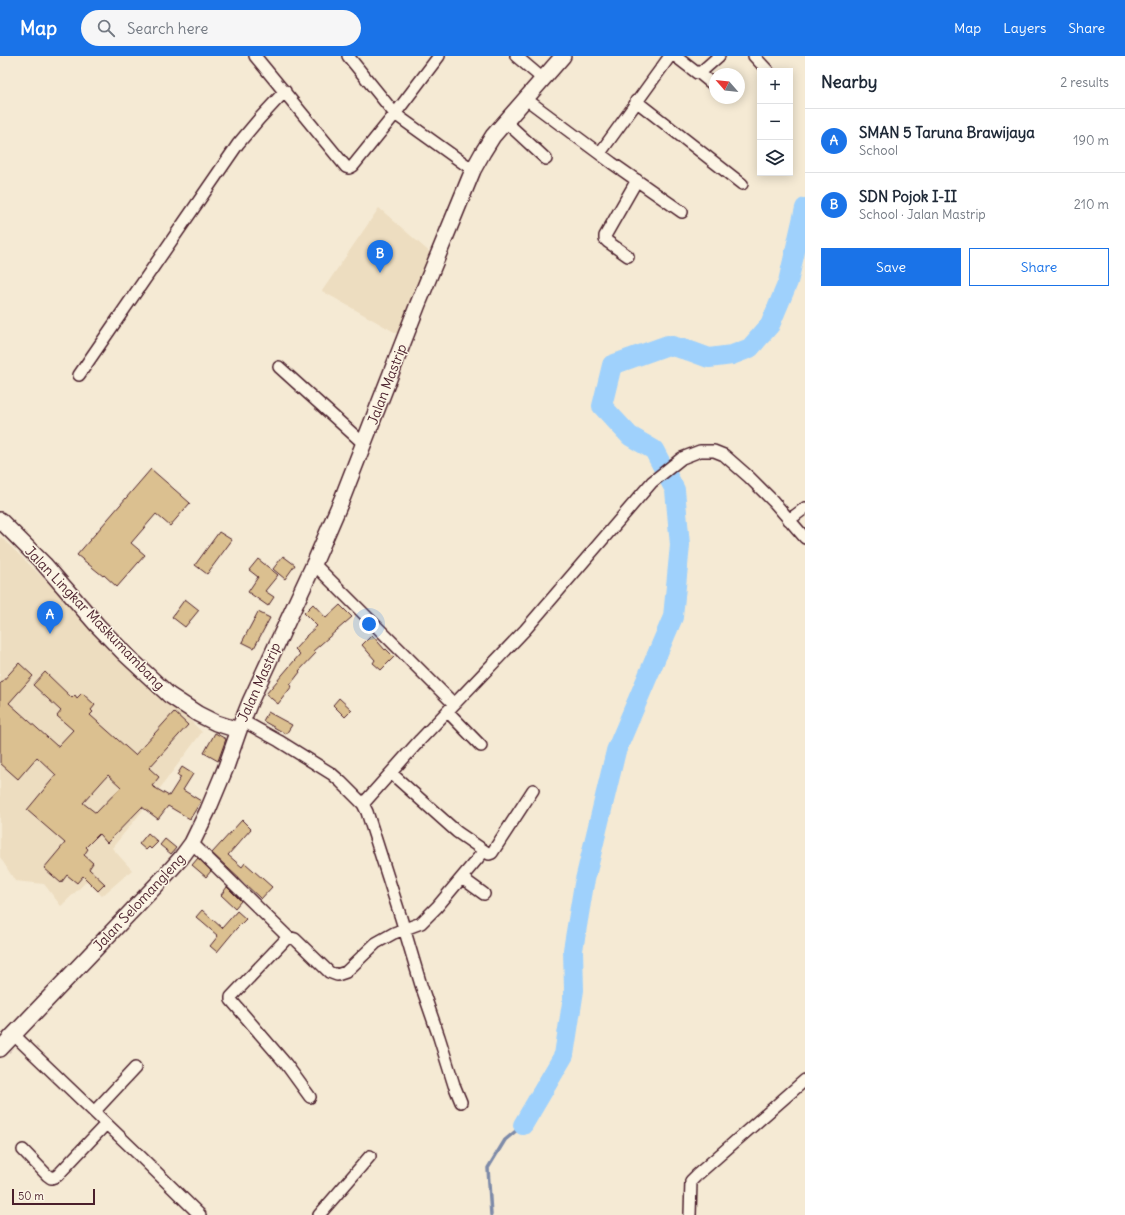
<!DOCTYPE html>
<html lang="en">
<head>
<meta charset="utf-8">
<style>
  body { margin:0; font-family:Delius,sans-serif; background:#f6f6f7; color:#1f2937 }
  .controls { position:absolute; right:12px; top:12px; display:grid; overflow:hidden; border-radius:0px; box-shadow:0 2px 10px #0003 }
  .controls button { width:36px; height:36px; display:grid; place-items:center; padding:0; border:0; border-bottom:1px solid #e0e1e3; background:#fff; color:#1f2937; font:20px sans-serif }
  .compass { position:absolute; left:709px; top:12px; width:36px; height:36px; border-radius:50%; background:#fff; box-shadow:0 2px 10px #0003; rotate:298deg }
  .scale { position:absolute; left:12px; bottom:10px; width:83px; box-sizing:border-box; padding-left:4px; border:2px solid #4a1f2b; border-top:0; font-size:11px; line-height:14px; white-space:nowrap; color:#4a1f2b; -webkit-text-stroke:3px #fcf5e5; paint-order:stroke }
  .you { position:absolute; left:369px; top:568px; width:14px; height:14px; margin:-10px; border:3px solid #fff; border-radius:50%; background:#1a73e8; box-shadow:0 0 0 6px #1a73e833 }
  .badge { display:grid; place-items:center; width:26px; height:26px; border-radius:50%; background:#1a73e8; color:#fff; font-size:13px; font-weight:700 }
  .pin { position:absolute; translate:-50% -33px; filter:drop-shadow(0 1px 2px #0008) }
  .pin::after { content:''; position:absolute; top:21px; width:14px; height:12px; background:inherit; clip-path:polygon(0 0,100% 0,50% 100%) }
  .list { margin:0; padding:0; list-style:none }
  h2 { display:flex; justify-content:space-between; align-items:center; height:52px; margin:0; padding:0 16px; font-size:17px }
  h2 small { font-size:13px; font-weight:400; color:#747a83 }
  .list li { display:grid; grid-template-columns:26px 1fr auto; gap:12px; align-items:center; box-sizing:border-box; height:64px; padding:0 16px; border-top:1px solid #e0e1e3 }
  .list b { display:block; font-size:15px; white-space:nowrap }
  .list p { margin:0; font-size:13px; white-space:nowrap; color:#747a83 }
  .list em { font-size:13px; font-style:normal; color:#747a83 }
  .actions { display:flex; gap:8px; padding:12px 16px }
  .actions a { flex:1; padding:9px 0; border:1px solid #1a73e8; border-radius:0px; text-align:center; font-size:14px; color:#1a73e8 }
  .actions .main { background:#1a73e8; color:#fff }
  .icon { flex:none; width:22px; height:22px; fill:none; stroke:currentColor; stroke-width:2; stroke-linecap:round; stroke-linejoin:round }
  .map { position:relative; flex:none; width:805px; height:1159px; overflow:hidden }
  header { display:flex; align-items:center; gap:24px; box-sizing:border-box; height:56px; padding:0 20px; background:#1a73e8; color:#fff }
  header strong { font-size:19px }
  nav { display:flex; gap:22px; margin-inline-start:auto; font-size:14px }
  .search { width:280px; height:36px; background:#f6f6f7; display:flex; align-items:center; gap:10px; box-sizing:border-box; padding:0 14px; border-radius:22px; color:#747a83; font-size:15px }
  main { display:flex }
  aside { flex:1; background:#fff }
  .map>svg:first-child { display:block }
</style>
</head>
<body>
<header>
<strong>Map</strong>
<div class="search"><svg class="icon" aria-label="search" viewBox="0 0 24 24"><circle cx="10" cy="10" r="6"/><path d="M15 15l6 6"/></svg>Search here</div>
<nav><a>Map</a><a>Layers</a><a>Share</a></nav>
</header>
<main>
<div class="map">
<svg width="805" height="1159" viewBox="0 0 805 1159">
  <rect width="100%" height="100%" fill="#f5ead4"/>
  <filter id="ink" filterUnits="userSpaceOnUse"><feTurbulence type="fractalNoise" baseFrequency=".025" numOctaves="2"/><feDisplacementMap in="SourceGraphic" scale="8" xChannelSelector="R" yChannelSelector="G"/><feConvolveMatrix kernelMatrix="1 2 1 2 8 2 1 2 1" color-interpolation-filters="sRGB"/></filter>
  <g filter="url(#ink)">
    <!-- built -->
    <path fill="#edddc0" d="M379 152 433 199 398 278 322 235Z
      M0 480 202 676 152 743 112 792 132 814 102 840 87 825 61 850 44 828 15 825 0 801Z"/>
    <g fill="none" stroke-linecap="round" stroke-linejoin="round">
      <!-- stream -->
      <path stroke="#7d8aa8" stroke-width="3.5" d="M491 1159 488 1112 505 1084 523 1069"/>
      <!-- river -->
      <path stroke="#9fd1fc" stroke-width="20" d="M523 1069 564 999 574 934 573 894 584 828 616 695 673 561 680 489 675 434 654 394 630 380 602 350 612 309 668 289 690 295 709 302 732 299 750 292 770 269 788 226 805 152"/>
    </g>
    <!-- building -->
    <path fill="#dbc090" stroke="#4a1f2b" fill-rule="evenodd" d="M151 413 190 447 170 470 156 458 131 487 145 499 117 531 104 519 103 520 77 499Z
      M219 476 232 484 207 518 195 509Z
      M283 500 295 509 285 523 273 513Z
      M258 503 278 519 265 535 274 541 268 550 248 536 258 521 249 514Z
      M185 543 199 554 185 571 172 561Z
      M313 548 326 562 340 549 352 561 313 595 316 597 299 615 300 616 290 629 292 630 278 648 266 638 300 598 295 593 306 581V580L317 570 304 557Z
      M258 556 270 562 254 592 242 586Z
      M372 579 385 594 386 593 394 601 381 614 373 607 375 604 362 589Z
      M19 607 33 620 9 647 57 690H58L73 674 57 660 61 655 33 629 45 616 72 642 75 639 77 642 82 637 95 649 91 654 93 656 90 659 135 699 174 656 188 669 149 712 159 721 152 730 169 740 181 721 177 719 182 711 193 718 183 734 201 745 190 763 168 750 158 763 142 751 107 787 99 778 86 791 88 793 84 799 93 807 89 813 105 828 98 835 83 820 77 827 67 819 61 827 44 812 65 787 27 754 56 719 37 701 18 723 0 707V628ZM108 719 121 731 96 757 83 747Z
      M339 642 352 654 345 661 333 649Z
      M268 656 292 669 286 678 263 665Z
      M215 677 226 683 218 705 204 697Z
      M242 764 251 773 228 799 242 811 245 807 272 831 261 843 212 797Z
      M148 777 158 786 151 793 149 791 146 794 139 788Z
      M165 783 176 792 171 798 160 789Z
      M198 802 211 815 206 821 192 809Z
      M227 831 241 845 235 852 221 839Z
      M202 854 222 872 237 855 246 863 236 873 217 896 210 890 218 880 196 861Z"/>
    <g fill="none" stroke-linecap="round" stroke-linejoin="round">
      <defs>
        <path id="street" d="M255 0 346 111 349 112 353 110 395 58 439 0
          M348 0 395 58 473 114
          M516 0 543 23
          M675 0 697 17 702 15 719 0
          M754 0 768 15
          M699 17 715 30
          M526 43 612 107 682 156
          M636 45 742 128
          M506 66 546 103
          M600 97 670 0
          M628 200 608 186 605 183V180L637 124
          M279 311 364 388
          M79 319 238 88 259 63 285 35
          M789 464 805 452
          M314 508 454 648
          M448 656 481 690
          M243 665 279 685 332 718 341 726 363 748 367 756 401 862 421 929 439 981 454 1029 461 1046
          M391 717 457 776 489 798 492 797 533 734
          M363 748 420 684 525 574 652 426 682 402 700 395H714L724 399 749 421 773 445 805 482
          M192 787 288 881
          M462 822 484 838
          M14 979 140 1100 200 1159
          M310 1041 286 1008 231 944V941L288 881 295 883 329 916 337 919 346 916 376 887 394 877 421 867 437 851 484 795
          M94 1056 135 1012
          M23 1094 47 1119 51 1122 57 1120 106 1068
          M319 1159 370 1100
          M690 1159 691 1125 697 1119 805 1024"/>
        <path id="secondary" d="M0 464 44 508 97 569 125 598 169 639 198 658 216 667 238 674
          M0 993 165 820 181 802 192 787 208 754 226 711 240 671 250 646 314 508 342 443 418 248 473 114 483 96 493 80 563 0"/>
      </defs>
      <!-- street casing -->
      <use href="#street" stroke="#4a1f2b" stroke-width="14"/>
      <!-- secondary casing -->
      <use href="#secondary" stroke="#4a1f2b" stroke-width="18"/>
      <!-- street -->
      <use href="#street" stroke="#fcf5e5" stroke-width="11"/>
      <!-- secondary -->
      <use href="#secondary" stroke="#fcf5e5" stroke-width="15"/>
    </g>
  </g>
  <g text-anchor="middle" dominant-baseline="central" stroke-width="3" stroke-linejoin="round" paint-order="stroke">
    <!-- street labels -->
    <g font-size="14" fill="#4a1f2b" stroke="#fcf5e5">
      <text transform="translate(387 328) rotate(-69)">Jalan Mastrip</text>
      <text transform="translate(95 562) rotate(46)">Jalan Lingkar Maskumambang</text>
      <text transform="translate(259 626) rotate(-66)">Jalan Mastrip</text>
      <text transform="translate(139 846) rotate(-47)">Jalan Selomangleng</text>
    </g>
  </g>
</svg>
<div class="controls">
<button>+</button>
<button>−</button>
<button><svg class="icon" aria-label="layers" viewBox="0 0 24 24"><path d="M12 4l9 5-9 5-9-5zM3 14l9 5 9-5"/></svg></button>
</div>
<svg class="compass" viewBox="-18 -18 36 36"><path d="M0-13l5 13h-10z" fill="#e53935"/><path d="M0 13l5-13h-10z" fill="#747a83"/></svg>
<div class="scale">50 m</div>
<div class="you"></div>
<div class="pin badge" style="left:50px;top:578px">A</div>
<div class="pin badge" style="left:380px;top:217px">B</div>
</div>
<aside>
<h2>Nearby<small>2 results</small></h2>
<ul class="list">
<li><span class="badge">A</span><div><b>SMAN 5 Taruna Brawijaya</b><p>School</p></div><em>190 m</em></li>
<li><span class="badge">B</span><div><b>SDN Pojok I-II</b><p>School · Jalan Mastrip</p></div><em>210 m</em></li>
</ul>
<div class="actions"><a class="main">Save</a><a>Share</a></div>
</aside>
</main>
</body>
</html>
